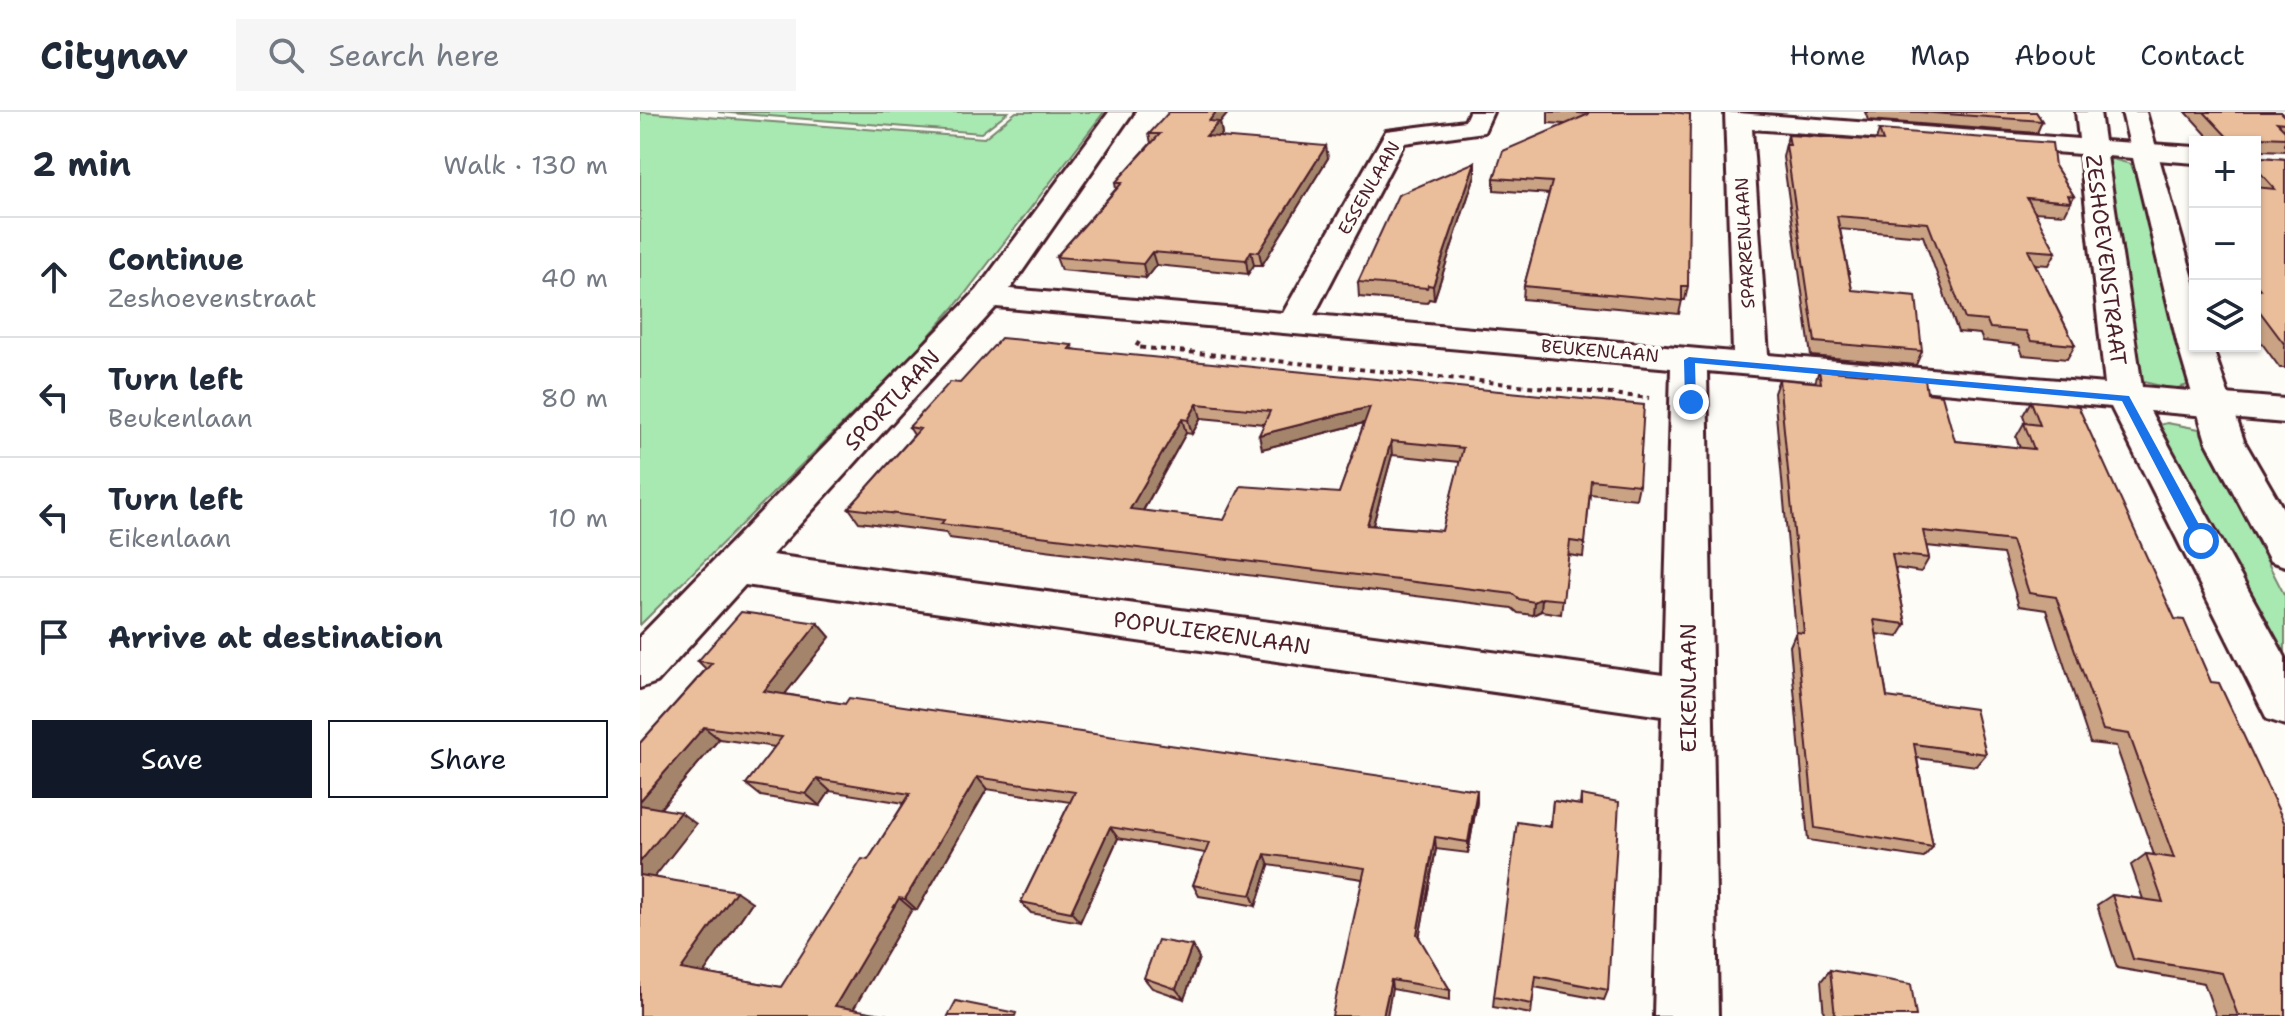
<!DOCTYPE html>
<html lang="en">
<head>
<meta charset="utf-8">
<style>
  body { margin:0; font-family:"Shantell Sans",sans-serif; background:#f6f6f7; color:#1f2937 }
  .controls { position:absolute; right:24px; top:24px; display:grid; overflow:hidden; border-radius:0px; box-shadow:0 2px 6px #0004 }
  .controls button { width:72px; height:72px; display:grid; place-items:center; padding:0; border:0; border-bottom:2px solid #e0e1e3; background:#fff; color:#1f2937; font:40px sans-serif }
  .stop { position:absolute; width:24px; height:24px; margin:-18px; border:6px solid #1a73e8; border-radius:50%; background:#fff }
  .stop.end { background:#1a73e8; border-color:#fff; box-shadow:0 2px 8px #0008 }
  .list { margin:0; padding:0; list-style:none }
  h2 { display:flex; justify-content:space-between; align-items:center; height:104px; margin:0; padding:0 32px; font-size:34px }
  h2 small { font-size:26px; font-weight:400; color:#747a83 }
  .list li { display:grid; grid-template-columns:52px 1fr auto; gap:24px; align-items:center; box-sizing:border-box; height:120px; padding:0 32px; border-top:2px solid #e0e1e3 }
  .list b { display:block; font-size:30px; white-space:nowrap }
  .list p { margin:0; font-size:26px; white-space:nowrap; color:#747a83 }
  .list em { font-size:26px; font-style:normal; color:#747a83 }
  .actions { display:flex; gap:16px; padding:24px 32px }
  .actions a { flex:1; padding:18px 0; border:2px solid #111827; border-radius:0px; text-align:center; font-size:28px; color:#111827 }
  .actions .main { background:#111827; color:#fff }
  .icon { flex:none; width:44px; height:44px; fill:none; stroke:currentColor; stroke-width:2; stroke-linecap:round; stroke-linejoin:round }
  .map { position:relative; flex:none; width:1645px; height:904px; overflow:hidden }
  header { display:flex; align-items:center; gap:48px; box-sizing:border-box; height:112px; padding:0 40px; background:#fff; border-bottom:2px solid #e0e1e3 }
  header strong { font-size:38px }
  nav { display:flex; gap:44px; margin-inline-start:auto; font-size:28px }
  .search { width:560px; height:72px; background:#f6f6f7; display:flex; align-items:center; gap:20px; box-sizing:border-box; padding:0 28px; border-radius:0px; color:#747a83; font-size:30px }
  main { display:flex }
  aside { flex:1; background:#fff }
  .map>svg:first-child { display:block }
</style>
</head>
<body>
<header>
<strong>Citynav</strong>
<div class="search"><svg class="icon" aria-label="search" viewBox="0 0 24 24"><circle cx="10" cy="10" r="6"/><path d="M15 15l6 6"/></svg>Search here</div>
<nav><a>Home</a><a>Map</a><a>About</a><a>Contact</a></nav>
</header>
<main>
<aside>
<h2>2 min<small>Walk · 130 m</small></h2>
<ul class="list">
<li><svg class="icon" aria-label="ahead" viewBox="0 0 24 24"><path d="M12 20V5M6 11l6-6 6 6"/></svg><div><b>Continue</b><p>Zeshoevenstraat</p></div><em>40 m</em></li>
<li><svg class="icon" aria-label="left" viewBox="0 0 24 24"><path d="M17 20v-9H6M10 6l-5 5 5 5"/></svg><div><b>Turn left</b><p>Beukenlaan</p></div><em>80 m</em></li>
<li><svg class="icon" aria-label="left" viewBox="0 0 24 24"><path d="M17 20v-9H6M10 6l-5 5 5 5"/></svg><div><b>Turn left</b><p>Eikenlaan</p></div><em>10 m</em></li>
<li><svg class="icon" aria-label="arrive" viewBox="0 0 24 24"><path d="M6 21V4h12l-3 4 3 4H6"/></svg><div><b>Arrive at destination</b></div></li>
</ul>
<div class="actions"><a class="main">Save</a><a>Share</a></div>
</aside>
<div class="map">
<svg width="1645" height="904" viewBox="0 0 1645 904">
  <rect width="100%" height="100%" fill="#fdfcf7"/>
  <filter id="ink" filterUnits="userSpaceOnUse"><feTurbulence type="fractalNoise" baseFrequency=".0125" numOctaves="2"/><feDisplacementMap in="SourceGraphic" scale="16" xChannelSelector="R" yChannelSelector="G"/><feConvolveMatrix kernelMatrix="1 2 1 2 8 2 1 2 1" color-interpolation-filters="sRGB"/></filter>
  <g filter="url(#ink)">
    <!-- green -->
    <path fill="#a8e8b1" stroke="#79846e" stroke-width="2" d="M0 0 344 26 376 0H464L321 187 276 239 0 513Z
      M78 0H368L341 21Z
      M1472 47 1491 52 1498 71 1548 273 1534 277 1499 269 1463 49Z
      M1527 311 1559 317 1645 484V559L1516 314Z"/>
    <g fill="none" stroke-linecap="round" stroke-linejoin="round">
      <defs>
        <path id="street" d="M469 0H493L370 177 643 201 746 19 825 9 829 0H853L844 20 764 31 674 203 1093 240 1085 0 1439 27 1436 0H1460L1464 29 1555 35V51L1467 44 1502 275 1645 287V311L1510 299 1645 545V613L1627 607 1471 295 1067 259 1078 904H1014L1022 604 105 473 17 570 0 576V524L337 178ZM1112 17 1440 42 1465 272 1128 243ZM356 195 1031 256 1023 563 132 443Z"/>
        <path id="secondary" d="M1482 0H1506L1555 173V234H1572L1604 329 1645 400V454L1630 449 1566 329 1538 234Z"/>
      </defs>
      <!-- street casing -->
      <use href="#street" stroke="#4a1f2b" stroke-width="6"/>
      <!-- secondary casing -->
      <use href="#secondary" stroke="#4a1f2b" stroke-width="6"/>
      <!-- path -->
      <path stroke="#4a1f2b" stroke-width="4" stroke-dasharray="5 5" stroke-linecap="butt" d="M499 230 496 235 1010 286"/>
      <!-- street -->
      <use href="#street" fill="#fdfcf7" fill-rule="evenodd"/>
      <!-- secondary -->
      <use href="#secondary" fill="#fdfcf7" fill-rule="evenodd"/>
    </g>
    <!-- wall -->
    <path fill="#caa385" stroke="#4a1f2b" stroke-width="2" fill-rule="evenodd" d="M908 0H1031L1048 174 1045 188H1042L1039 202 883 187 884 174 909 82 854 78V66L925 12 908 11Z
      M1225 0H1396L1402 9 1397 21 1228 8Z
      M1546 0H1640L1645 5V39L1621 38V45L1645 47V256H1640L1615 222V30H1573Z
      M580 11 582 22 579 25 688 46 622 153H614L608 162 516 153 506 166 421 158 416 145 476 77 475 71 511 31 509 22Z
      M1239 18 1415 54 1434 84 1425 102 1394 100 1416 140 1409 153 1395 152 1435 233 1427 247 1383 243 1379 233 1343 229 1340 222 1318 220 1283 124 1200 117 1212 178 1282 239 1276 253 1171 244 1143 45 1148 23 1236 29Z
      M835 50V63L794 188 789 187 787 191 719 185 718 170Z
      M432 233 433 237 999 373 996 387 950 382 943 445 928 443 921 502 901 499 893 503 878 501 872 496 309 426 306 421 219 410 209 396 274 323 269 315 320 271ZM561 306 624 312 622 337 724 311 699 381 584 408 503 399 546 321 552 322ZM752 343 820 350 802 419 733 413Z
      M1179 258 1287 281 1315 329 1380 336 1376 325 1384 311 1386 312 1383 303 1391 289 1645 904H1576L1564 871 1477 856 1457 793 1472 783 1503 787 1491 753 1506 742 1514 743 1476 634 1450 631 1406 498 1379 494 1363 442 1286 434 1289 446 1281 460 1255 456 1266 512 1258 525 1236 522 1247 585 1346 642 1336 654 1277 646 1293 735 1283 746 1168 728 1150 534 1156 520 1134 281 1139 267 1175 271Z
      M178 511 190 525 145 582 205 592 837 678V690L828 741 796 737 779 826 810 878V888L752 877 722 767 629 753 616 794 589 789 559 784 553 773 565 741 478 726 440 810 391 801 381 790 430 690 347 677 277 798 272 797 213 897 0 904V631L66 557 58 549ZM79 627 135 635 106 672 121 684 180 694 190 679 264 691 228 748 141 875 64 861 112 790 14 765 56 712 20 697Z
      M941 683 968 878 964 888 894 875 891 902 853 895 854 885 910 715 913 689 940 693Z
      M552 834 559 846 544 887 512 876 504 866Z
      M1190 858 1276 904H1184L1181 869Z"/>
    <!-- shaded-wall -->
    <path fill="#a4856c" stroke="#4a1f2b" stroke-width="2" d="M576 0H589L580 11 582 22 569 37 566 24 569 9Z
      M686 34 688 46 622 153 619 140Z
      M835 50V63L794 188 793 174Z
      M611 139 614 153 608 162 606 148Z
      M512 140 516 153 506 166 503 152Z
      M557 292 561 306 552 322 548 308Z
      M730 295 731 309 622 337 619 323Z
      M542 307 546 321 496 411 490 397Z
      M751 329 752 343 729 427 727 413Z
      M902 486 901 499 893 503 894 490Z
      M178 511 190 525 137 592 124 579Z
      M64 615 79 627 14 704 0 694V689Z
      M337 665 347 677 277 798 265 787Z
      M177 667 190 679 180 694 166 682Z
      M837 678V690L828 741V730Z
      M40 700 56 712 9 772 0 767V750Z
      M470 715 478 726 440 810 431 800Z
      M795 725 796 737 778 832 777 822Z
      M625 742 629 753 616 794 611 783Z
      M96 779 112 790 60 867 41 857Z
      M259 786 272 797 210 903 195 894Z
      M552 834 559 846 544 887 536 877Z
      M751 868 752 877 747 904H743Z"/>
    <!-- building -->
    <path fill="#ebbe9b" stroke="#4a1f2b" stroke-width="2" fill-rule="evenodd" d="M529 0H576L569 9 579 10 566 24 686 34 619 140 611 139 606 148 512 140 503 152 416 145 482 71H475L520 22H509Z
      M928 0H1031L1050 2 1048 174H1042V189L884 174 912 70 854 66 863 39 949 2Z
      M1279 0H1396L1402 9Z
      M1564 0H1640L1645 5V11L1637 10 1645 18V26L1621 25V45L1645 47V233L1615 193V178L1620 177 1615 171V75L1635 77 1615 55V30H1592Z
      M1239 18 1412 31 1415 54 1434 84 1428 83 1431 90 1387 86 1416 140 1388 138 1435 233 1391 229 1386 219 1350 216 1347 209 1325 207 1288 111 1197 104 1212 178 1276 184 1282 239 1175 230 1146 33H1150L1148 23 1243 29Z
      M835 50 793 174 788 173 787 176 718 170 758 83Z
      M361 226 432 233 429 237 1004 293 999 373 951 368 945 431 930 429 923 488 902 486 894 490 879 487 873 482 301 412 304 408 209 396 280 317 269 315 310 270 320 271ZM557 292 630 299 619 323 730 295 699 381 601 374 584 408 490 397 542 307 548 308ZM751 329 823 336 802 419 727 413Z
      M1179 258 1285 267 1287 281 1302 283 1315 329 1394 337 1384 311 1400 313 1391 289 1438 294 1535 507 1544 508 1571 570 1579 571 1645 712V904H1598L1582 861 1493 847 1472 783 1523 790 1506 742 1534 746 1489 622 1463 618 1416 485 1389 481 1372 429 1283 419 1289 446 1252 442 1266 512 1234 508 1247 585 1335 597 1346 642 1274 632 1293 735 1175 716 1156 520 1164 521 1139 267 1181 271Z
      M101 500 178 511 124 579 205 592 209 586 837 678 828 730 795 725 777 822 810 878 751 868 743 904H692L725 756 625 742 611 783 584 779 553 773 569 731 470 715 431 800 381 790 435 680 337 665 265 787 259 786 195 894 254 904H0V763L96 779 41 857 141 875 222 747 228 748 270 682 177 667 166 682 106 672 142 625 64 615 0 689V631L72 551 58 549Z
      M941 683 979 690 968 878 896 864 892 892 854 885 877 710 911 715 913 689 941 693Z
      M0 693 40 700 0 750Z
      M518 828 552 834 536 877 504 866Z
      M1190 858 1271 872 1276 904H1195Z
      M316 889 376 901 375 904H308Z"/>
  </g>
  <!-- route -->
  <path fill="#1a73e8" d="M1049 245 1489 284 1568 429 1561 434 1557 433 1482 289 1055 251 1056 290 1051 293 1045 290 1044 248Z"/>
  <g text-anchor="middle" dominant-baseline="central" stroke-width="8" stroke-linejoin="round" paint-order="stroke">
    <!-- far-street labels -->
    <g font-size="18" fill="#4a1f2b" stroke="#fdfcf7">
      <text transform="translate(729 76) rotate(-60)">ESSENLAAN</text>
      <text transform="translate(1105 131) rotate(-93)">SPARRENLAAN</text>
      <text transform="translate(960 239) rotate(5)">BEUKENLAAN</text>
    </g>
    <!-- street labels -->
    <g font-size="22" fill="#4a1f2b" stroke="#fdfcf7">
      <text transform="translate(1466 148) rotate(83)">ZESHOEVENSTRAAT</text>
      <text transform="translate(252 288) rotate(-47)">SPORTLAAN</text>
      <text transform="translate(572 521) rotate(8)">POPULIERENLAAN</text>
      <text transform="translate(1048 576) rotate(-90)">EIKENLAAN</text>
    </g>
  </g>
</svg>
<div class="controls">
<button>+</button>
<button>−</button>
<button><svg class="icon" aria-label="layers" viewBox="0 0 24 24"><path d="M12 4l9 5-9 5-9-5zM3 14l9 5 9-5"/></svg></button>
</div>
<div class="stop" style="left:1561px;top:429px"></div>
<div class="stop end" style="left:1051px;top:290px"></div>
</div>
</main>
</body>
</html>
